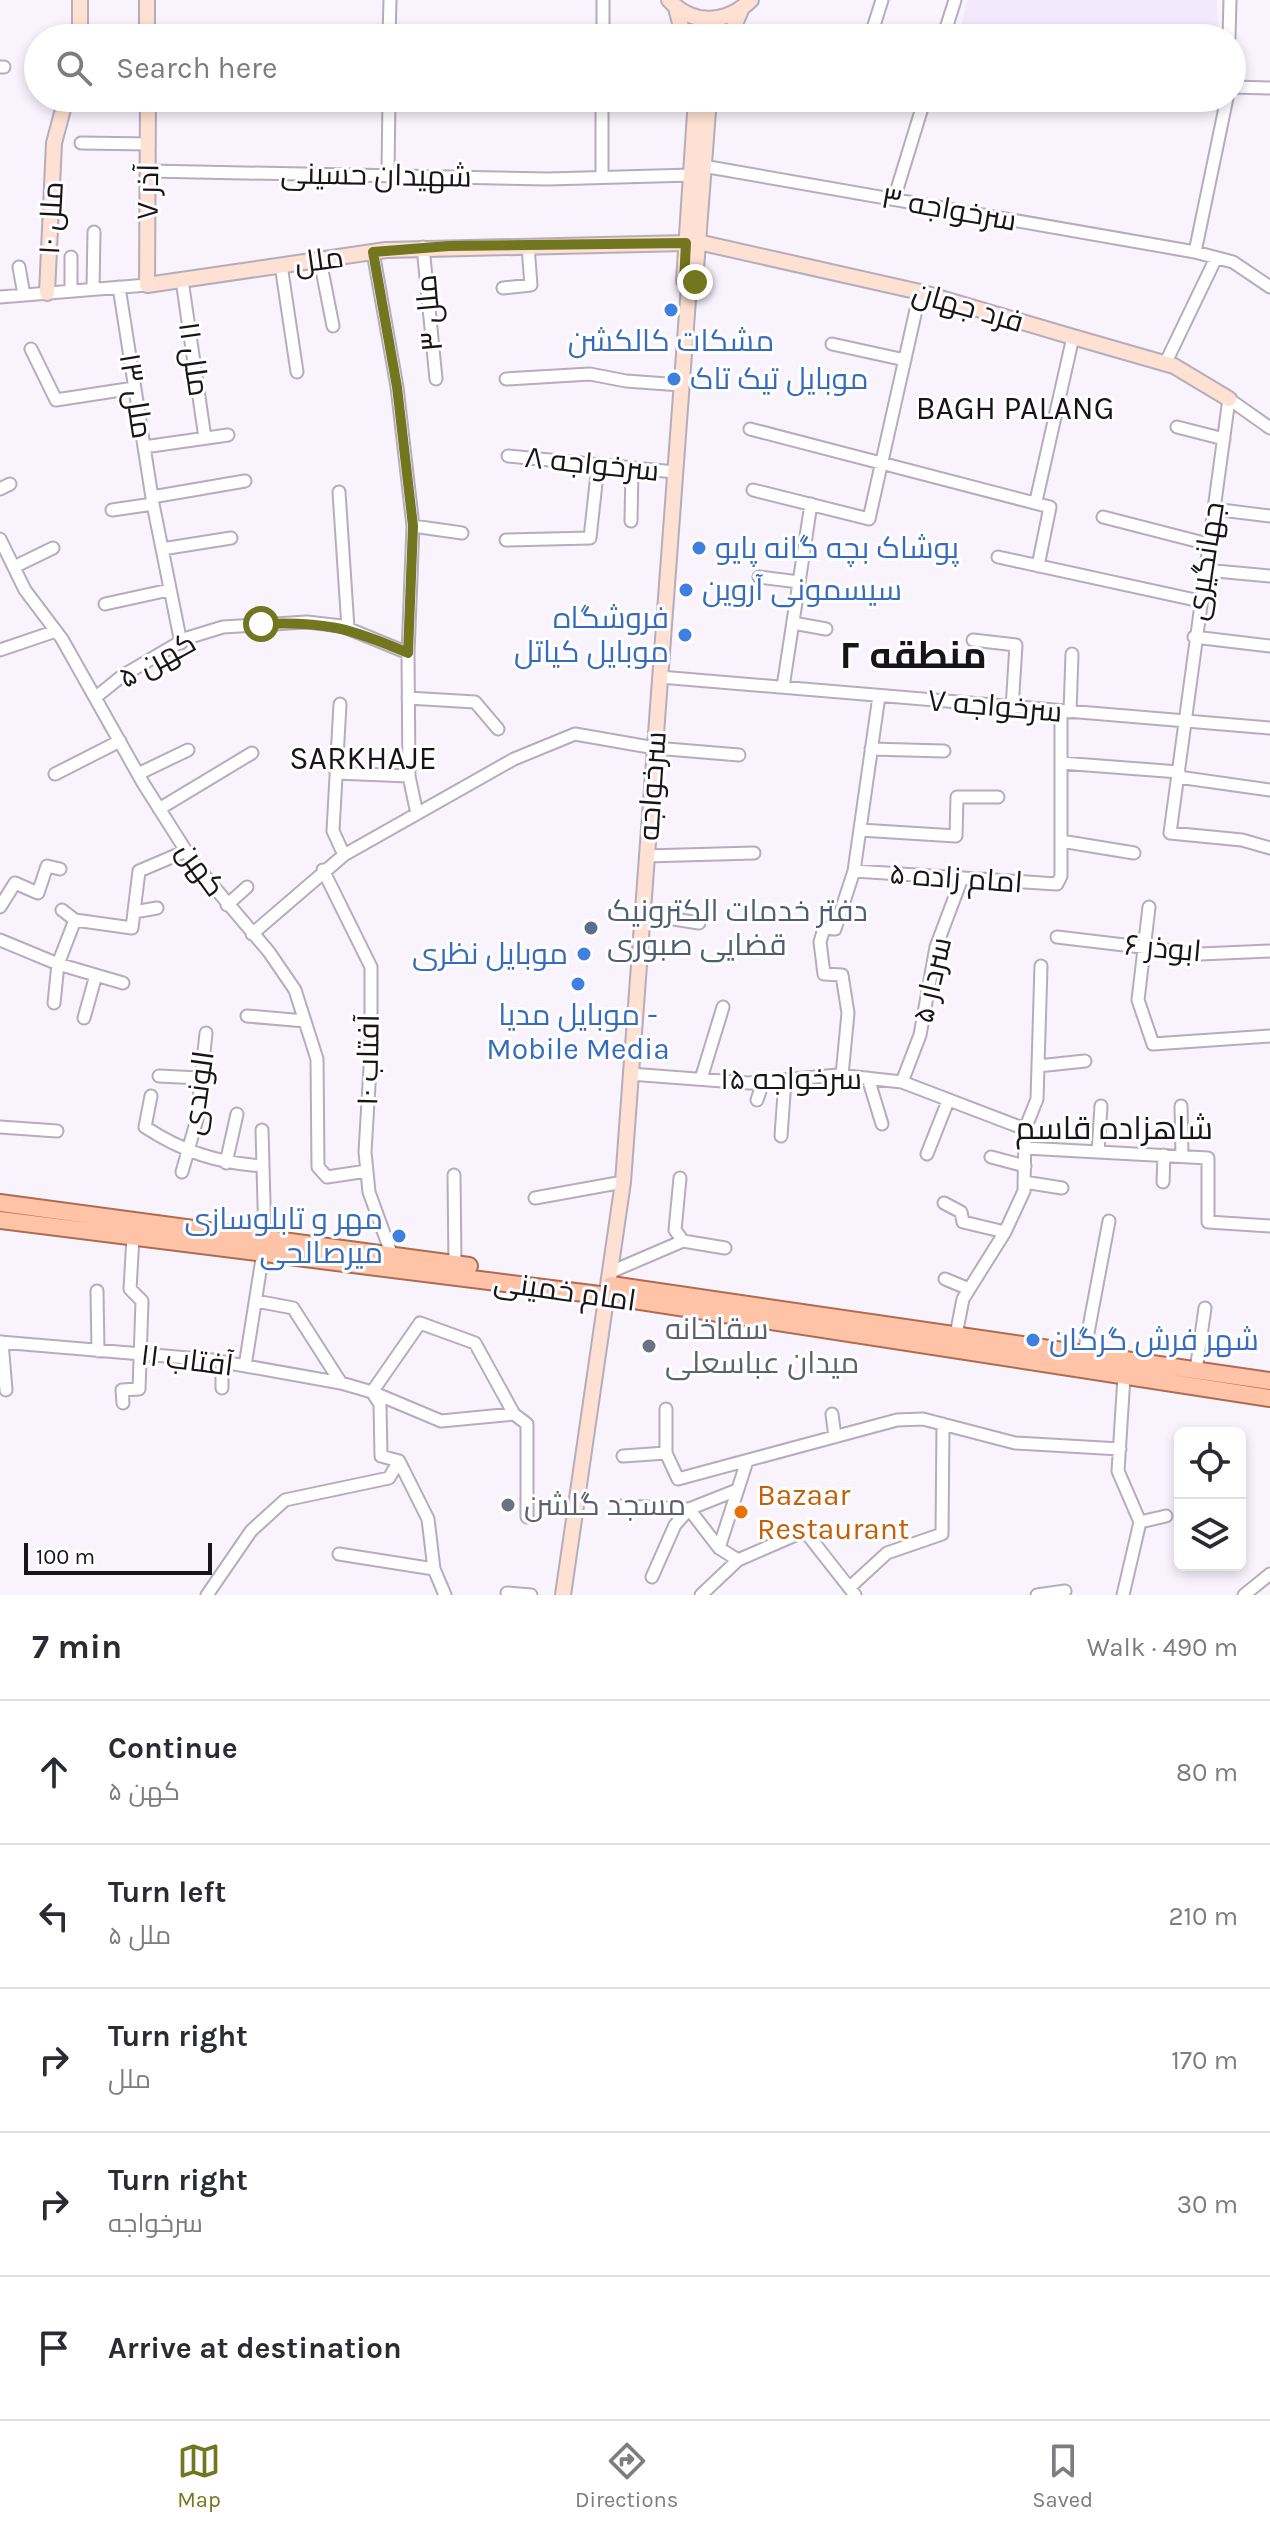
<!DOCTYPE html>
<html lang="en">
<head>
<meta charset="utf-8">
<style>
  body { margin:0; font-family:Karla,Cairo,sans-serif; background:#f7f7f7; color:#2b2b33 }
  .controls { position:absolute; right:24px; bottom:24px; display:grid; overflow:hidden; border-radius:12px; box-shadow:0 4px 12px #0003 }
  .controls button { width:72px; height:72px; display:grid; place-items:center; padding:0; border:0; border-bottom:2px solid #e1e1e2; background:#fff; color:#2b2b33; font:40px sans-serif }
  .scale { position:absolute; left:24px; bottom:20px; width:188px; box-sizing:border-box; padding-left:8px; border:4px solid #17141a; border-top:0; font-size:22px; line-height:28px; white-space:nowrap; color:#17141a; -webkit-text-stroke:6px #fff; paint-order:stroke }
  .stop { position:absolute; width:24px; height:24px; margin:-18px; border:6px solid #72771f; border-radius:50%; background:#fff }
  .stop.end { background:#72771f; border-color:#fff; box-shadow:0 2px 8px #0008 }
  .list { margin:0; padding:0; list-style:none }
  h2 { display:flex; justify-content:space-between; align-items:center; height:104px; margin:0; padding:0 32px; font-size:34px }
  h2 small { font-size:26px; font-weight:400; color:#7c7c81 }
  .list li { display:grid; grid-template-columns:52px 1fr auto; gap:24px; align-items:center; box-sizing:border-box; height:144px; padding:0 32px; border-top:2px solid #e1e1e2 }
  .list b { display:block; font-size:30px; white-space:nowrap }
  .list p { margin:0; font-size:26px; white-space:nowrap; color:#7c7c81 }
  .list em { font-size:26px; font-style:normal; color:#7c7c81 }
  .icon { flex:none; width:44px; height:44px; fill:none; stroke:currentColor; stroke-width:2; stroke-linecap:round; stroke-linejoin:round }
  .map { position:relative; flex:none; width:1270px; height:1595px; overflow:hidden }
  .search { position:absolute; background:#fff; box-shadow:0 4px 12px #0003; left:24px; right:24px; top:24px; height:88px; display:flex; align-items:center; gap:20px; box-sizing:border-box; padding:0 28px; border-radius:44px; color:#7c7c81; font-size:30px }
  .sheet { height:824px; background:#fff }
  nav { display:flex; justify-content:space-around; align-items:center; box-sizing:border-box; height:112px; border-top:2px solid #e1e1e2; background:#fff; font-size:22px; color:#7c7c81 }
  nav a { display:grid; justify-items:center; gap:4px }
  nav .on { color:#72771f }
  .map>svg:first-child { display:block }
</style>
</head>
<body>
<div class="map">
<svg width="1270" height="1595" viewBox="0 0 1270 1595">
  <rect width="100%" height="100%" fill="#f9f3fe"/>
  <!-- built -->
  <path fill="#f3e8fc" d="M968 0H1217L1218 38H958Z"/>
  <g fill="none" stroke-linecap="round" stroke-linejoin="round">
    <defs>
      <path id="street" d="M389 38 390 0
        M603 38V0
        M870 38 882 0
        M943 38 955 0
        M1229 38 1230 0
        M0 67H4
        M1232 87 1270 88
        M602 98V175
        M1046 101 1047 98
        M81 143 149 144
        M703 166 1195 252 1233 262 1270 287
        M149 171 548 179 692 175
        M388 174 389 98
        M894 199 925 98
        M423 247 436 379
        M373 252 397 387 413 526 408 653 409 776 417 814
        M1195 252 1227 98
        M320 260 333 326
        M281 265 297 372
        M19 267 24 295
        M182 280 205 438
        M119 287 153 504 181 643
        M503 288 531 285 528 246
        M93 289 94 232
        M71 291V257
        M0 297 147 285
        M832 344 905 360
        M31 349 56 400 134 388
        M1165 364 1216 258
        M506 379 590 374 626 381 681 385
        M1177 427 1224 439
        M1270 428 1229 399 1170 833 1242 840 1270 848
        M750 429 1050 507 1038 566
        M144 447 228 435
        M508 456 675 472
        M0 489 10 484
        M753 490 869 519 920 292
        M339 492 348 628
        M152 497 245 481
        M1036 501 1073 337
        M1213 509 1270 516
        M112 510 153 504
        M1103 517 1208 544
        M631 521 632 470
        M413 526 462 533
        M0 539 25 590 62 639 143 783 193 862 269 952 295 990 317 1059 318 1167 327 1177 367 1171
        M506 540 590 538 598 465
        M162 549 231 538
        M998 557 1200 601
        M14 567 53 548
        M1205 570 1270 576
        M759 577 799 582
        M105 604 169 590
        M793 623 826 629
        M1194 637 1270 646
        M973 640 1016 645 1012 708
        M0 650 56 631
        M660 677 1270 728
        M783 687 811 504
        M96 697 122 676 187 638 223 627 307 622 342 626 408 653
        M408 698 475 702 498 729
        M340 704 333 831 344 855
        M1070 712 1072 654
        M871 749 944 751
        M1061 763 1179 772
        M336 773 409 776
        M55 774 120 741
        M138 774 188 750
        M1178 777 1270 790
        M159 809 252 753
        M860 830 956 836 957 797H998
        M1061 841 1134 853
        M646 856 754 853
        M323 870 371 967V1051L365 1152 369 1192 394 1261
        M854 871 1057 884 1061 876V711
        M227 905 247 887
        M0 907 15 883 38 893 47 866 60 869
        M1149 907 1138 1000 1153 1044 1270 1036
        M62 910 75 920 132 928 139 871 186 851
        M134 912 157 908
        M642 914 699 923
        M252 934 344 855 514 759 575 734 655 748 739 755
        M1057 937 1200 954 1270 951
        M0 940 58 964 123 983
        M54 1003 58 964 75 920
        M247 1016 305 1021
        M84 1018 96 975
        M1038 1066 1085 1061
        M630 1074 749 1083 838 1075 902 1082 1025 1129
        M842 1075 848 1013 842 975 824 974 820 942 824 928 835 929 854 871 879 696
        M159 1076 199 1078
        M868 1078 882 1124
        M701 1079 723 1007
        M902 1082 920 1035 936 947 962 878
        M151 1096 145 1127C183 1152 218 1163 263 1166
        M757 1100 763 1082
        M1181 1106 1182 1156
        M0 1127 57 1131
        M781 1136 785 1080
        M1025 1148 1208 1158V1222L1270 1226
        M1098 1152 1101 1106
        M927 1154 948 1101
        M991 1157 1025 1166
        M226 1163 237 1114
        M182 1172 197 1119 206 1033
        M454 1175 455 1265
        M680 1178 675 1230 683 1241
        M1024 1182 1062 1188
        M1163 1182 1164 1155
        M535 1198 623 1182
        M944 1203 961 1212 963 1222 1005 1232
        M613 1271 683 1241 725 1248
        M945 1279 969 1289
        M97 1291 98 1351
        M256 1301 293 1308 341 1383
        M956 1335 963 1299 1005 1232 1024 1191 1025 1129 1037 1099 1041 966
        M0 1342 212 1360 341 1383 372 1392 441 1421 514 1414
        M2 1342 6 1390
        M1084 1354 1109 1221
        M245 1366 265 1240 262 1130
        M1196 1370 1205 1308
        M222 1388V1362
        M372 1392 420 1323 475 1343 514 1414 527 1424V1517
        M372 1392 380 1404 381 1456 399 1461
        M123 1403 122 1390 139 1389 142 1301 130 1289 133 1237
        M666 1409V1453L678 1479 897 1420 923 1419 1015 1443 1120 1449
        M832 1414 835 1437
        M623 1456 666 1453
        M399 1461 428 1519 434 1569 445 1595
        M622 1506 689 1509 737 1490
        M689 1509 719 1548 738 1560
        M1140 1522 1166 1516
        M719 1548 747 1461
        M339 1554 434 1569
        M652 1577 675 1525 689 1509
        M850 1587 887 1553 942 1534 943 1424
        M507 1593 531 1595
        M207 1595 251 1531 285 1500 389 1478 399 1461
        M701 1595 738 1560 800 1533 808 1535 855 1595
        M1037 1595 1065 1591
        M1123 1595 1140 1522 1118 1471 1124 1377
        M1244 1595 1270 1574"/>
      <path id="secondary" d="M80 0V38
        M147 0V38
        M669 0C693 26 726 24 751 0
        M676 8 684 38
        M729 38 741 10
        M148 98 147 285 386 250 686 243
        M696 98 684 281 689 286 695 282 709 98
        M698 242 920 292 1073 337 1174 366 1229 399
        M47 293 54 143 66 98
        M563 1595 623 1182 689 286"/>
      <path id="primary" d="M0 1203 469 1266
        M0 1220 608 1296 1270 1398
        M611 1285 1270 1381"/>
    </defs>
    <!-- street casing -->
    <use href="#street" stroke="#b5acbd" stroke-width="15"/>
    <!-- secondary casing -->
    <use href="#secondary" stroke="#b5acbd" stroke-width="18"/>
    <!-- primary casing -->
    <use href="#primary" stroke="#ae6c4f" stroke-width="20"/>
    <!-- street -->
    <use href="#street" stroke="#fff" stroke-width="11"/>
    <!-- secondary -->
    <use href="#secondary" stroke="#ffe1d3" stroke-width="14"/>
    <!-- primary -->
    <use href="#primary" stroke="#ffc4a7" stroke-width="16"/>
  </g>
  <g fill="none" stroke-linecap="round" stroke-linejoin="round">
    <!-- route -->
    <path stroke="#72771f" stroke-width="10" d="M261 624C324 621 350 628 408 653L413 526 397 387 373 252 449 246 686 243 684 281 689 286 695 282"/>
  </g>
  <!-- markers -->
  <g fill="#3f7fe0" stroke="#fff" stroke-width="3">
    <circle cx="671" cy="310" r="8"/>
    <circle cx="674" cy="379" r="8"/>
    <circle cx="699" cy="548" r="8"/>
    <circle cx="686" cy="590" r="8"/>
    <circle cx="685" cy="635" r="8"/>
    <circle cx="584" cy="954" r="8"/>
    <circle cx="578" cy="984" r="8"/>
    <circle cx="399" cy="1236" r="8"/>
    <circle cx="1033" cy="1340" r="8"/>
  </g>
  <circle fill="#5c6f8a" stroke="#fff" stroke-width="3" cx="591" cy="928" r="8"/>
  <g fill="#6b7280" stroke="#fff" stroke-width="3">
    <circle cx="649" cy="1346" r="8"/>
    <circle cx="508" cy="1505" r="8"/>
  </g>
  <circle fill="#e8710a" stroke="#fff" stroke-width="3" cx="741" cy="1512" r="8"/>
  <g text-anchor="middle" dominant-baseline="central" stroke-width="6" stroke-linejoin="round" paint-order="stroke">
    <!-- street labels -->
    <g font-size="30" fill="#17141a" stroke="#fff">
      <text transform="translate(376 175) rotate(1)">شهیدان حسینی</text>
      <text transform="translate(148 192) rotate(-89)">آذر ۷</text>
      <text transform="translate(949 209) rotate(10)">سرخواجه ۳</text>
      <text transform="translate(51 218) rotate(-87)">۱۰ ملل</text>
      <text transform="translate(319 260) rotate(-8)">ملل</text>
      <text transform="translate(968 307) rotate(16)">فرد جهان</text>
      <text transform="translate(429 313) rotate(-95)">ملل ۳</text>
      <text transform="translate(194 359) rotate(82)">۱۱ ملل</text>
      <text transform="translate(136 396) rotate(81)">ملل ۱۳</text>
      <text transform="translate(592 464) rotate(6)">۸ سرخواجه</text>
      <text transform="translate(1205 561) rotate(-81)">جهانگیری</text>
      <text transform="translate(157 660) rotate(-29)">۵ کهن</text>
      <text transform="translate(995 706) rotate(5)">سرخواجه ۷</text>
      <text transform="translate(652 786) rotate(-86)">سرخواجه</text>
      <text transform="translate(201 869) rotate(54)">کهن</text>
      <text transform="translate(956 878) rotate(4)">۵ امام زاده</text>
      <text transform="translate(1163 948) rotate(5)">ابوذر ۶</text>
      <text transform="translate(932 980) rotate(-77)">۵ سردار</text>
      <text transform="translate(368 1060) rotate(-89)">۱۰ آفتاب</text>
      <text x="791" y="1079">سرخواجه ۱۵</text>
      <text transform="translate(198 1093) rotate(-82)">الوندی</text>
      <text transform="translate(565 1291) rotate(8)">امام خمینی</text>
      <text transform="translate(187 1360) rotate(7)">آفتاب ۱۱</text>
    </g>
    <!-- shop labels -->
    <g font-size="30" fill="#366cbe" stroke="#fff" text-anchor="start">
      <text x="671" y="341" text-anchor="middle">مشکات کالکشن</text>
      <text x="690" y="379">موبایل تیک تاک</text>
      <text x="715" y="548">پوشاک بچه گانه پایو</text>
      <text x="702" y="590">سیسمونی آروین</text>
      <text x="669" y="618" text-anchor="end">فروشگاه<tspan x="669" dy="34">موبایل کیاتل</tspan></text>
      <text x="568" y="954" text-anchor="end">موبایل نظری</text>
      <text x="578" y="1015" text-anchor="middle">موبایل مدیا -<tspan x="578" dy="34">Mobile Media</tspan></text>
      <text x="383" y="1219" text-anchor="end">مهر و تابلوسازی<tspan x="383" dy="34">میرصالحی</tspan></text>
      <text x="1049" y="1340">شهر فرش گرگان</text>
    </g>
    <!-- service labels -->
    <g font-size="30" fill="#4e5e75" stroke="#fff" text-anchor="start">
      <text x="607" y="911">دفتر خدمات الکترونیک<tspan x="607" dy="34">قضایی صبوری</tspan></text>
    </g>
    <!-- worship labels -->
    <g font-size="30" fill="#5b616d" stroke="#fff" text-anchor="start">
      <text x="665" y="1329">سقاخانه<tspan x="665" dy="34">میدان عباسعلی</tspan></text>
      <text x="524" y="1505">مسجد گلشن</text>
    </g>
    <!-- food labels -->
    <g font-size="30" fill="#c56008" stroke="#fff" text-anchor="start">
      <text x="757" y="1495">Bazaar<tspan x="757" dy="34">Restaurant</tspan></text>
    </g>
    <!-- neighbourhood labels -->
    <g font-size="32" fill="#17141a" stroke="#fff">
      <text x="1015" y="408">BAGH PALANG</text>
      <text x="363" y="758">SARKHAJE</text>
      <text x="1114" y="1128">شاهزاده قاسم</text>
    </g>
    <!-- district labels -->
    <g font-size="38" font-weight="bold" fill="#17141a" stroke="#fff">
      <text x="913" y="655">منطقه ۲</text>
    </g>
  </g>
</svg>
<div class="controls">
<button><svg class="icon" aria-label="locate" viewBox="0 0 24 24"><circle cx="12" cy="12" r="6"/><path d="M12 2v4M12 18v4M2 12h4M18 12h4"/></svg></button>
<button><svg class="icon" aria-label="layers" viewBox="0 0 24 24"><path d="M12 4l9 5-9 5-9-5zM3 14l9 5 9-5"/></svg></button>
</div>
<div class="scale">100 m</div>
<div class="stop" style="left:261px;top:624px"></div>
<div class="stop end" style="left:695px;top:282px"></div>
<div class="search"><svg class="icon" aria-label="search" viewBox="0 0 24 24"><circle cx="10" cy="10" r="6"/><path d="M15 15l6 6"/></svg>Search here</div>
</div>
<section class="sheet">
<h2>7 min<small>Walk · 490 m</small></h2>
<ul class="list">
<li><svg class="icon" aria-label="ahead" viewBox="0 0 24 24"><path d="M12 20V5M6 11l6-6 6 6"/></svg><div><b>Continue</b><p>۵ کهن</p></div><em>80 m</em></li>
<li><svg class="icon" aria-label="left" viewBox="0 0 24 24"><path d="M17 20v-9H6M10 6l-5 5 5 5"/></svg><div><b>Turn left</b><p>ملل ۵</p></div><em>210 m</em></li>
<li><svg class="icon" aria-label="right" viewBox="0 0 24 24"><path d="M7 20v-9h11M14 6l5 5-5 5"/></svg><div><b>Turn right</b><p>ملل</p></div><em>170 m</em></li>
<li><svg class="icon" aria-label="right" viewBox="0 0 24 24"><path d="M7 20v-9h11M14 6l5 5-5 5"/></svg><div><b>Turn right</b><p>سرخواجه</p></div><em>30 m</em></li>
<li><svg class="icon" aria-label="arrive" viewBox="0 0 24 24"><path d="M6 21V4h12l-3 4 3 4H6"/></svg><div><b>Arrive at destination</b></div></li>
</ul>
</section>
<nav>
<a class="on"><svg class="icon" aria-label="map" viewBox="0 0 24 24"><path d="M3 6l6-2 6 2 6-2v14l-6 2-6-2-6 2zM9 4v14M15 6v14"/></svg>Map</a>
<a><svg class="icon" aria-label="directions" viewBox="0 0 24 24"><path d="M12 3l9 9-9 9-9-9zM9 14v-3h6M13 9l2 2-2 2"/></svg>Directions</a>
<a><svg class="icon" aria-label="saved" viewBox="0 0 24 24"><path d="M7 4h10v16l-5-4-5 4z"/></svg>Saved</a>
</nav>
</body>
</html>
